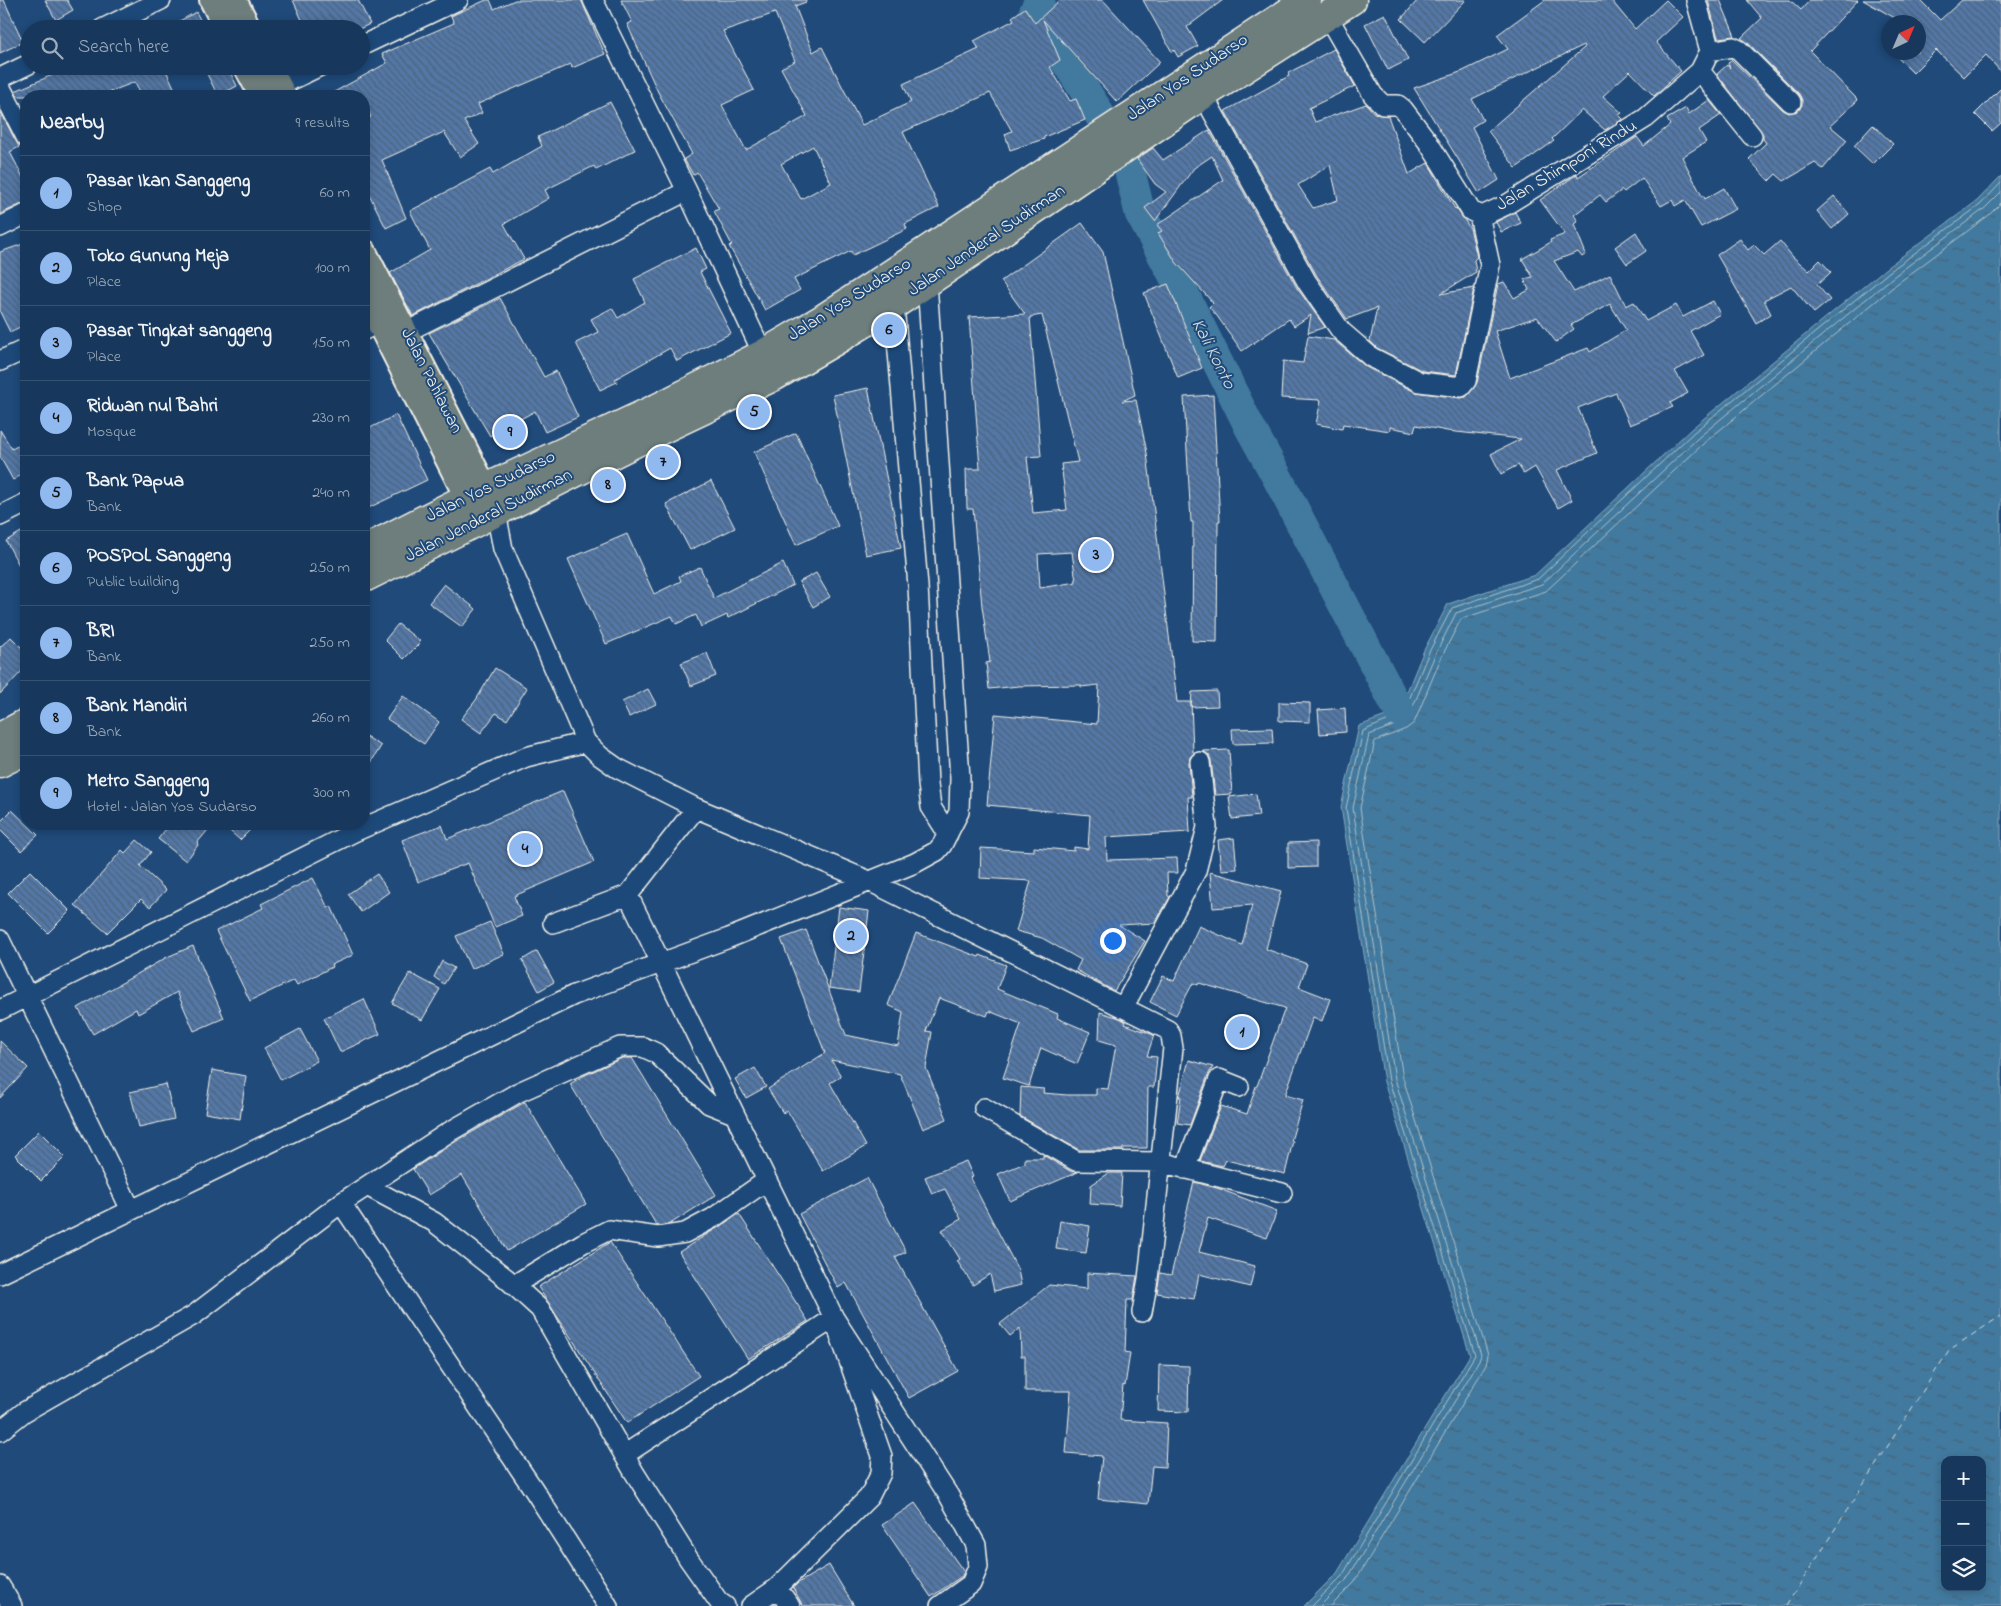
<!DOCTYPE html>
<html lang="en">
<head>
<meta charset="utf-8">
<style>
  body { margin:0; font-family:"Indie Flower",sans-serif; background:#244365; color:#f1f3f6 }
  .controls { position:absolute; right:15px; bottom:15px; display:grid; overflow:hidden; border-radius:10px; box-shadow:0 2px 8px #0003 }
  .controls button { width:45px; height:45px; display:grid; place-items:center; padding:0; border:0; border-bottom:1px solid #365272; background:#17385c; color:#f1f3f6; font:25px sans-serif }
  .compass { position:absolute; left:1881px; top:15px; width:45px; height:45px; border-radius:50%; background:#17385c; box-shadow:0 2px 8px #0003; rotate:44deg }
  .you { position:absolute; left:1112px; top:940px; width:18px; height:18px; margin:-12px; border:4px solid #fff; border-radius:50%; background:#1a73e8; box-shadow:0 0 0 8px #1a73e833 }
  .badge { display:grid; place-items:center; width:32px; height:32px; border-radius:50%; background:#90b9f0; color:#111; font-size:16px; font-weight:700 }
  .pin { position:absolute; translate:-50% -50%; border:2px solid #fff; box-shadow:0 1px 5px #0006 }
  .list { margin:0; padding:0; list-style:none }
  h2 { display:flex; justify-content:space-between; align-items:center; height:65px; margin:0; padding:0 20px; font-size:21px }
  h2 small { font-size:16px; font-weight:400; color:#9eacbb }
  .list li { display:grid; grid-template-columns:32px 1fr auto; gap:15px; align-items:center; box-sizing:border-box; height:75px; padding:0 20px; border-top:1px solid #365272 }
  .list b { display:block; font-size:19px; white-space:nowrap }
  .list p { margin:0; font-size:16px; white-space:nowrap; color:#9eacbb }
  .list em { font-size:16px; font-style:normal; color:#9eacbb }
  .icon { flex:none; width:28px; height:28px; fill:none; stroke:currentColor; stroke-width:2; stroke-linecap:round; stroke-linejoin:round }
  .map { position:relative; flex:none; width:2001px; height:1606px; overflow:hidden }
  .search { position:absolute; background:#17385c; box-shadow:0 2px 8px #0003; left:20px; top:20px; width:350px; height:55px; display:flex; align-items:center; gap:12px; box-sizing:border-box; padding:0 18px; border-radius:28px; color:#9eacbb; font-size:19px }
  .panel { position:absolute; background:#17385c; box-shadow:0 2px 8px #0003; left:20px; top:90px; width:350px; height:740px; border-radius:20px }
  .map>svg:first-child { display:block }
</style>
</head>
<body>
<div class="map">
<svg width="2001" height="1606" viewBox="0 0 2001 1606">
  <defs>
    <pattern id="water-ripples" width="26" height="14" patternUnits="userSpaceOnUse" patternTransform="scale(1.25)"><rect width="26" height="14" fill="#42799e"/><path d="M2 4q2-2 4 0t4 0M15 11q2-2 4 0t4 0" fill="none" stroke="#456376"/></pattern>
    <pattern id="building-back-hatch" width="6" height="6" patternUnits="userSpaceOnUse" patternTransform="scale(1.25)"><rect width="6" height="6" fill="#5277a6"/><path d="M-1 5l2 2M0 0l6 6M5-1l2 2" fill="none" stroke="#4e627b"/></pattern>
  </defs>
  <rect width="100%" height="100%" fill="#1f4a7a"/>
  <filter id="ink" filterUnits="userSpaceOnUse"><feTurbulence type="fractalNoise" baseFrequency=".02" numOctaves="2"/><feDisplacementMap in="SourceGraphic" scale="10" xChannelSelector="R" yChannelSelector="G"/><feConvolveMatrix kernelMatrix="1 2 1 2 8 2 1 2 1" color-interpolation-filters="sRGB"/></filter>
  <g filter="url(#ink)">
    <!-- water -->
    <path fill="url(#water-ripples)" stroke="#89a9bc" fill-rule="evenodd" d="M2001 176V1606H1304L1337 1573 1470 1355 1384 1082 1341 807 1359 726 1399 711 1424 650 1448 604 1535 575 1691 429 1886 268 1977 201ZM1945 1460H1982V1587H1945Z"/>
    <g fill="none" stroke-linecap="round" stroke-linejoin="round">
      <!-- shore -->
      <path stroke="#adc1ca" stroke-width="1" d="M1312 1606 1342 1576 1475 1355 1389 1081 1346 808 1363 731 1403 714 1429 652 1452 608 1538 579 1694 432 1889 272 1980 205 2001 183
        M1320 1606 1347 1579 1479 1361 1481 1355 1395 1079 1353 808 1369 735 1403 722 1408 718 1435 655 1456 613 1542 584 1699 437 1893 277 1984 209 2001 192
        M1331 1606 1354 1583 1486 1365 1488 1355 1403 1078 1360 808 1375 741 1406 729 1414 723 1441 658 1461 619 1546 591 1704 443 1898 283 1989 215 2001 203"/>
      <!-- river -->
      <path stroke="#42799e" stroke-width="31" d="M1040 0 1034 13 1055 48 1066 61 1094 105 1128 164 1140 213 1184 294 1249 426 1276 475 1399 711"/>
      <!-- ferry -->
      <path stroke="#d9dfdd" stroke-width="1" stroke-dasharray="6 5" stroke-linecap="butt" d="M1786 1606 1949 1350 2001 1316"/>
    </g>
    <!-- building -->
    <path fill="url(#building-back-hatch)" stroke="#f4f1e8" fill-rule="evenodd" d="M0 0H4L23 42 0 53Z
      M45 0H67L73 10 56 20Z
      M293 0H358L370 24 359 29H306Z
      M486 0H490L494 9 515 0H581L605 54 572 68 571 64 478 104 482 113 464 121 479 144 460 157 444 132 382 160 406 218 386 228 370 196 364 198V120L371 117 364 102V96H327L387 63 382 54 454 23 451 16Z
      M621 0H806V2L795 6 813 52 822 47 862 125 911 102 903 84 979 49 974 41 1014 20 1012 17 1025 8 1035 23 1060 0H1103L1160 62 1117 102 1043 20 1060 60 1050 67 1070 101 1076 99 1085 120 1044 137V139L1010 150 1005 134 1012 131 990 93 903 132 939 207 905 224 907 229 853 255 851 251 794 279 800 290 765 310 729 246 732 245 714 211 719 209 697 172 693 175 684 159 692 154 658 92 627 24 632 22ZM775 13 795 61 781 68 807 116 746 150 722 105 754 90 723 31ZM813 146 831 183 801 199 781 164Z
      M1143 0H1223L1187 27 1198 46 1178 57 1174 50 1172 52Z
      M1418 0H1466L1425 42 1401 19Z
      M1545 0H1611L1635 29 1666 0 1683 17 1656 42 1681 71 1654 96 1630 71 1603 96 1622 113 1619 115 1623 119 1605 130 1582 110 1552 139 1554 141 1516 168 1488 131 1585 47 1584 45 1472 99 1483 120 1472 127 1499 180 1479 193 1414 88 1463 71 1508 49 1497 35Z
      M1708 0H1720L1735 36 1718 38Z
      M1747 0H1790L1801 10 1810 0H1858L1810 51 1858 100 1830 126 1847 140 1823 169 1815 163 1784 181 1776 174 1769 181 1749 159 1766 143 1763 139V134L1717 74 1727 65 1730 68 1728 63 1732 60 1731 59 1783 110 1789 113 1799 110 1802 105V100L1799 94 1747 42 1741 38 1762 18Z
      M1863 0H1920L1940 20 1962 0H2001V72L1986 55 1964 77 1936 50 1913 73 1892 52H1918V22H1902Z
      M196 12 205 29H165Z
      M1385 14 1408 60 1388 70 1365 24Z
      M1334 49 1355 86 1309 108 1315 122 1366 104 1374 113 1388 116 1409 174 1428 163 1455 209 1456 208 1470 228 1477 257 1474 260 1476 272 1440 294 1474 288 1456 375 1423 371 1377 348 1370 341 1377 308 1347 319 1317 276 1225 111 1289 76 1288 73ZM1330 165 1338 200 1313 208 1298 185Z
      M82 66H164L178 96H142L135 82 99 96H18L15 91 64 70 66 73Z
      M203 66H227L237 86 218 96Z
      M2001 88V123L1992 131 1975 114Z
      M1709 100 1721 115 1699 130 1706 142 1682 157 1702 196H1704L1705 199 1724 188 1736 209 1701 227 1685 200 1675 206 1672 200 1661 206 1642 178 1624 192 1622 190 1606 202 1600 195 1574 215 1578 221 1574 224 1586 254 1582 257 1578 252 1554 261 1574 292 1610 274 1626 306 1634 302 1646 321 1676 305 1683 317 1713 301 1720 314 1690 331 1704 355 1675 371 1688 393 1670 403 1673 407 1630 425 1616 393 1578 408 1597 453 1557 470 1572 500 1558 508 1535 467 1524 474 1518 465 1501 474 1491 454 1521 439 1447 431 1416 425 1414 432 1390 427V431L1343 424 1342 429 1316 424 1321 400 1281 398 1283 361 1303 363 1308 336 1334 340 1366 367 1415 392 1460 398 1466 397 1477 383 1498 284 1504 282 1514 298 1529 290 1524 279 1533 277 1522 259 1551 242 1550 240 1565 234 1540 200 1573 177 1577 174 1578 177 1637 137 1644 146 1670 125 1667 119 1686 108 1689 114ZM1610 304 1626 330 1590 352 1588 348 1510 378 1495 331 1537 317 1556 342 1574 329 1571 325Z
      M610 102 635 150 596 170 594 166 545 190 549 198 504 224 524 259 413 316 390 273 430 250 410 211 490 169 493 174 542 146 538 137Z
      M0 111 19 147 10 152 26 183V202L0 214Z
      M1873 125 1893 144 1873 164 1854 146Z
      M1209 130 1297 288 1325 327 1308 333 1311 315 1294 326 1289 319 1242 351 1217 316 1209 307 1213 303 1176 262 1158 233 1162 231 1157 225 1223 180 1212 156 1194 168 1155 221 1145 208 1166 192 1155 184 1137 159 1153 148 1163 160Z
      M1834 196 1849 214 1832 229 1817 211Z
      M1515 212 1521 223 1501 232 1496 222Z
      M1082 223 1103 252 1135 395 1122 401 1136 400 1147 453 1177 702H1191L1193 752H1196L1190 757 1189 763 1192 797H1188L1190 832 1106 837 1107 860 1177 858 1178 873H1167L1168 896 1170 897 1155 923 1119 925 1145 941 1114 991 1076 970 1081 960 1042 938 1016 931 1031 881 980 878 981 848 1034 851V847L1074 851V847L1088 849 1090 815 987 805 995 714 1097 724 1099 685 1081 687V685L1019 686 989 689 986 663 990 662 982 606 973 509H967L966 469H980L969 317 1025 314 1001 281ZM1042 315 1078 462 1061 464 1067 510 1033 513 1027 457 1041 456 1030 317ZM1072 552 1076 582 1040 588 1038 554Z
      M1636 232 1646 251 1627 264 1615 247Z
      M1740 239 1748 250 1754 245 1764 255 1780 241 1792 256 1809 271 1820 260 1831 272 1817 285 1830 300 1814 313 1791 286 1764 300 1771 314 1756 323 1717 255Z
      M26 243V324L10 332 0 312V252Z
      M696 248 706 269 700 272 731 333 677 361 670 348 615 379 617 382 600 390 576 343 598 332 591 319 612 308 618 318 645 302 634 279Z
      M1168 284 1202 368 1178 378 1144 293Z
      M500 298 544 377 556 371 578 417 545 432 535 411 490 436 429 333Z
      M868 388 901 548 866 555 833 395Z
      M1213 395 1220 521H1218L1217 642 1192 641 1193 522H1191L1184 397Z
      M396 415 427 480 364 510V431Z
      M0 430 12 449 26 441V472L13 480 0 457Z
      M796 433 838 526 796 545 754 452Z
      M711 481 735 528 690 550 666 504Z
      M26 529V578L6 541Z
      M627 534 654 594 681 581 679 576 700 567 714 598 783 563 793 585 728 618 727 615 701 627 696 615 676 624 672 616 606 644 568 559Z
      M816 573 830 597 813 607 799 582Z
      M444 584 476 609 462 627 429 603Z
      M398 624 421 642 404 659 385 640Z
      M11 637 26 652V667L0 694V647Z
      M707 653 716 676 691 686 681 663Z
      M495 668 527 688 507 720 496 713 481 733 461 719 476 700Z
      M648 689 656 704 629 717 622 702Z
      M1217 691 1218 706 1191 707 1192 692Z
      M403 696 439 722 424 744 387 719Z
      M1279 702 1310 703V722L1279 721Z
      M1345 708 1346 732 1320 734 1318 710Z
      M1272 728 1273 743 1233 744 1232 729Z
      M364 735 381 746 364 774Z
      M1229 750 1232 794 1215 795 1211 760 1209 755 1203 751Z
      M563 791 594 862 514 896 522 916 495 927 468 863 418 882 402 840 442 825 447 839Z
      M1256 794 1259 816 1232 819 1229 797Z
      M12 810 38 835 21 851 0 830V822Z
      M170 824H213L197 843 198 845 186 861 158 839Z
      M222 824H256L240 840Z
      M1234 838 1237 869 1221 870 1218 840Z
      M137 840 151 852 140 866 166 890 150 907 141 899 107 933 75 905 122 850 125 853Z
      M1316 842V867L1288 868V843Z
      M30 871 70 911 48 933 8 893Z
      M1210 872 1281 891 1266 949 1307 964 1299 987 1330 999 1322 1021 1313 1017 1285 1095 1303 1100 1291 1141H1293L1285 1174 1226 1160 1223 1166 1200 1161 1221 1106 1247 1114 1256 1086H1257L1285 1008 1199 983 1198 985 1193 983 1176 1015 1150 1002 1163 976 1174 981 1199 926 1242 945 1252 905 1213 908Z
      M377 874 389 892 361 912 348 894Z
      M313 878 328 908 331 906 353 955 331 965 332 967 297 985 294 980 250 1001 216 931 263 908 261 904Z
      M839 907 869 911 859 992 829 988Z
      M490 922 504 954 471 969 456 936Z
      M806 930 846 1035 898 1046 903 1012 888 1005 916 933 979 957 980 955 1006 965 997 989 1058 1014 1057 1018 1090 1032 1077 1064 1041 1048 1029 1086 1003 1078 1021 1024 989 1011 987 1016 939 998 926 1031 932 1032 926 1068 947 1119 923 1129 900 1074 831 1060 841 1076 830 1083 866 1146 823 1171 787 1110 783 1113 768 1089 825 1053 781 939Z
      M193 946 224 1018 194 1031 177 992 138 1014 136 1009 93 1034 78 1008 167 957Z
      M537 951 554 982 539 991 522 960Z
      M442 961 454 968 444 984 434 977Z
      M410 973 440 989 422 1020 392 1003Z
      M364 999 380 1034 340 1052 324 1018Z
      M1100 1012 1120 1018 1126 1022 1125 1024 1154 1035 1147 1056 1157 1057 1154 1087H1148L1147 1148H1123V1150H1079L1020 1116 1021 1087 1044 1089 1043 1093 1067 1095H1096V1088L1108 1089 1116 1045 1099 1040Z
      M300 1029 317 1061 281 1080 264 1048Z
      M0 1041 28 1068 0 1098Z
      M622 1058H632L716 1195 670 1224 657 1226 570 1084 583 1076Z
      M1189 1060 1213 1067 1208 1075 1190 1125 1177 1123 1181 1097H1179Z
      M755 1068 766 1087 746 1098 735 1079Z
      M212 1070 246 1076 240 1119 205 1113Z
      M166 1084 174 1119 139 1127 130 1092Z
      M525 1102 586 1204 507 1251 462 1175 429 1195 413 1169 455 1142Z
      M39 1131 65 1157 41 1181 15 1155Z
      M1043 1155 1070 1171 1078 1172 1010 1201 998 1174 1025 1163V1158H1043Z
      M966 1161 973 1177 970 1178 1018 1270 1021 1285 994 1291 990 1274 973 1285 957 1261 960 1259 942 1230 961 1219 945 1189 932 1194 925 1177Z
      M1109 1173H1122L1120 1206 1090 1204 1091 1185Z
      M867 1178 906 1252 895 1257 958 1371 909 1398 846 1283 838 1288 799 1214Z
      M1194 1182 1217 1188 1277 1211 1267 1238 1208 1218 1199 1252 1255 1266 1250 1287 1199 1274 1194 1299 1157 1293 1160 1273 1171 1275Z
      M739 1214 808 1321 748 1359 679 1252Z
      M1060 1221 1090 1226 1086 1253 1056 1249Z
      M610 1242 699 1376 627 1423 538 1287Z
      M1087 1273 1137 1276 1133 1300H1127L1125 1352 1130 1353 1125 1386 1123 1385 1120 1420 1167 1423 1165 1467 1152 1466 1148 1504 1098 1499 1102 1456 1066 1453 1071 1391H1025V1356H1021L1020 1328 1010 1336 1000 1324 1049 1285 1087 1289Z
      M1159 1365 1189 1366 1188 1412 1158 1411Z
      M915 1503 964 1572 962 1576 931 1597 882 1525Z
      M829 1565 854 1606H803L793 1588 798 1583Z"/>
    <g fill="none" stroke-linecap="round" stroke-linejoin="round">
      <defs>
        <path id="minor" d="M593 0 687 191 763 354
          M1328 17 1373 95 1383 105H1398L1403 109 1428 142 1471 211 1482 216 1506 205 1646 118 1700 71 1710 51 1696 0
          M102 29 161 0
          M361 46 458 0
          M1710 51 1733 47 1739 50 1791 102
          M1700 71 1752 136
          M0 78 29 64
          M0 86 26 137
          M279 86 320 66
          M1203 95 1307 282 1341 331 1371 357 1420 382 1461 387 1466 381 1490 265 1479 215
          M0 227 26 214
          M894 305 918 586 928 784 931 807 948 834
          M364 330 379 322
          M406 332 687 191
          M0 361 26 349
          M496 512 503 549 586 742 600 756 617 768 696 808 869 881 1168 1030 1171 1036 1173 1048 1148 1279 1142 1312
          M0 516 26 503
          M696 808 628 895 834 1318 882 1456 881 1473 869 1497 777 1588 751 1606
          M553 923 628 895
          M0 940 131 1210
          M1123 1008 1196 871 1207 827 1200 762
          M0 1010 354 832 526 757 586 742
          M984 1108 1076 1161 1160 1162 1282 1193
          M1185 1169 1219 1079 1239 1087
          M367 1186 434 1222 507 1279 540 1309 634 1472 688 1558 719 1602 725 1606
          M341 1203 534 1490 608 1606
          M0 1274 574 995 729 938 915 863 937 851 942 845 959 812 960 778 927 282
          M514 1285 583 1243 609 1230 658 1237 685 1233 713 1218 766 1181
          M0 1431 24 1412 194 1315 341 1203 449 1132 519 1092 620 1047H643L656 1053 709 1104 734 1114
          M624 1455 834 1318 949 1496 976 1545 978 1567 971 1584 940 1606
          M0 1586 12 1606
          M777 1588 790 1606"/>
        <path id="major" d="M212 0 227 29
          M234 0 249 29
          M246 66 262 96
          M269 66 284 96
          M364 252 493 504
          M364 293 476 515"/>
        <path id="highway" d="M364 550 486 488 659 407 763 354 824 318 1307 0
          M364 578 661 430 775 376 835 341 894 305 1203 95 1352 0
          M0 737 26 723
          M0 763 26 750"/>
      </defs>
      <!-- minor casing -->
      <use href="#minor" stroke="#f4f1e8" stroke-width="22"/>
      <!-- major casing -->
      <use href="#major" stroke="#f4f1e8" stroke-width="28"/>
      <!-- highway casing -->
      <use href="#highway" stroke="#f4f1e8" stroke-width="31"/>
      <!-- minor -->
      <use href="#minor" stroke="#1f4a7a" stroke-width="19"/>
      <!-- major -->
      <use href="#major" stroke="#6d7e7c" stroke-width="24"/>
      <!-- highway -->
      <use href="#highway" stroke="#6d7e7c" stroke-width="28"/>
    </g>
  </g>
  <g text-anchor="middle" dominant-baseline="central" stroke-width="4" stroke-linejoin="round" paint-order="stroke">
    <!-- street labels -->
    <g font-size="18" fill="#f4f1e8" stroke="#1f4a7a">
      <text transform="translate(1188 78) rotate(-34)">Jalan Yos Sudarso</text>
      <text transform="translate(1567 166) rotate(-31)">Jalan Shimponi Rindu</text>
      <text transform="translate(987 241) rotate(-34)">Jalan Jenderal Sudirman</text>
      <text transform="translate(850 300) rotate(-32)">Jalan Yos Sudarso</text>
      <text transform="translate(431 381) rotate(63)">Jalan Pahlawan</text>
      <text transform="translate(491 487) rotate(-26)">Jalan Yos Sudarso</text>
      <text transform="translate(489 516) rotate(-27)">Jalan Jenderal Sudirman</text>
    </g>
    <!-- water labels -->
    <g font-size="19" font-style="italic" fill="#d9dfdd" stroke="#1f4a7a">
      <text transform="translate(1213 354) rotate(63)">Kali Konto</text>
    </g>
  </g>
</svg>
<div class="controls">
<button>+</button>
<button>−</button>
<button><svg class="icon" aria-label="layers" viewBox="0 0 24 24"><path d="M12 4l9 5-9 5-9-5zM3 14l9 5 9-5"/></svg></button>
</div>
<svg class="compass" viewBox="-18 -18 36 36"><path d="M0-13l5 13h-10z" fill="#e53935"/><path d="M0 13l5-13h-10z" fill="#9eacbb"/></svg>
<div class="you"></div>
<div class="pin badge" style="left:1242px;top:1032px">1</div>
<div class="pin badge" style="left:851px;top:936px">2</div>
<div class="pin badge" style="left:1096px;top:555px">3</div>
<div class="pin badge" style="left:525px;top:849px">4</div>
<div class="pin badge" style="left:754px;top:412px">5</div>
<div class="pin badge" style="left:889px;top:330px">6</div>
<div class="pin badge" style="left:663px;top:462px">7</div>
<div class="pin badge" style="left:608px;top:485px">8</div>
<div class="pin badge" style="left:510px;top:432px">9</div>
<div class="search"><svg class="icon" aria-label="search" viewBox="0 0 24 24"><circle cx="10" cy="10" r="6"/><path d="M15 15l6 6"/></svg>Search here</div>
<section class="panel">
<h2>Nearby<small>9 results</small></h2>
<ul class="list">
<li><span class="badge">1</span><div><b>Pasar Ikan Sanggeng</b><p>Shop</p></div><em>60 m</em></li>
<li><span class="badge">2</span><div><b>Toko Gunung Meja</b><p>Place</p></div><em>100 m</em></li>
<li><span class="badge">3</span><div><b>Pasar Tingkat sanggeng</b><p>Place</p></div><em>150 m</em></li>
<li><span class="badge">4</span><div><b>Ridwan nul Bahri</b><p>Mosque</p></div><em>230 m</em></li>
<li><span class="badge">5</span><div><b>Bank Papua</b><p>Bank</p></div><em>240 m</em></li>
<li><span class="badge">6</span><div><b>POSPOL Sanggeng</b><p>Public building</p></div><em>250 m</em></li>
<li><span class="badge">7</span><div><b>BRI</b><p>Bank</p></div><em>250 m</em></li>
<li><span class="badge">8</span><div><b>Bank Mandiri</b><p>Bank</p></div><em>260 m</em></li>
<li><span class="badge">9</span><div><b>Metro Sanggeng</b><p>Hotel · Jalan Yos Sudarso</p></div><em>300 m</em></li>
</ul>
</section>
</div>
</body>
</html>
